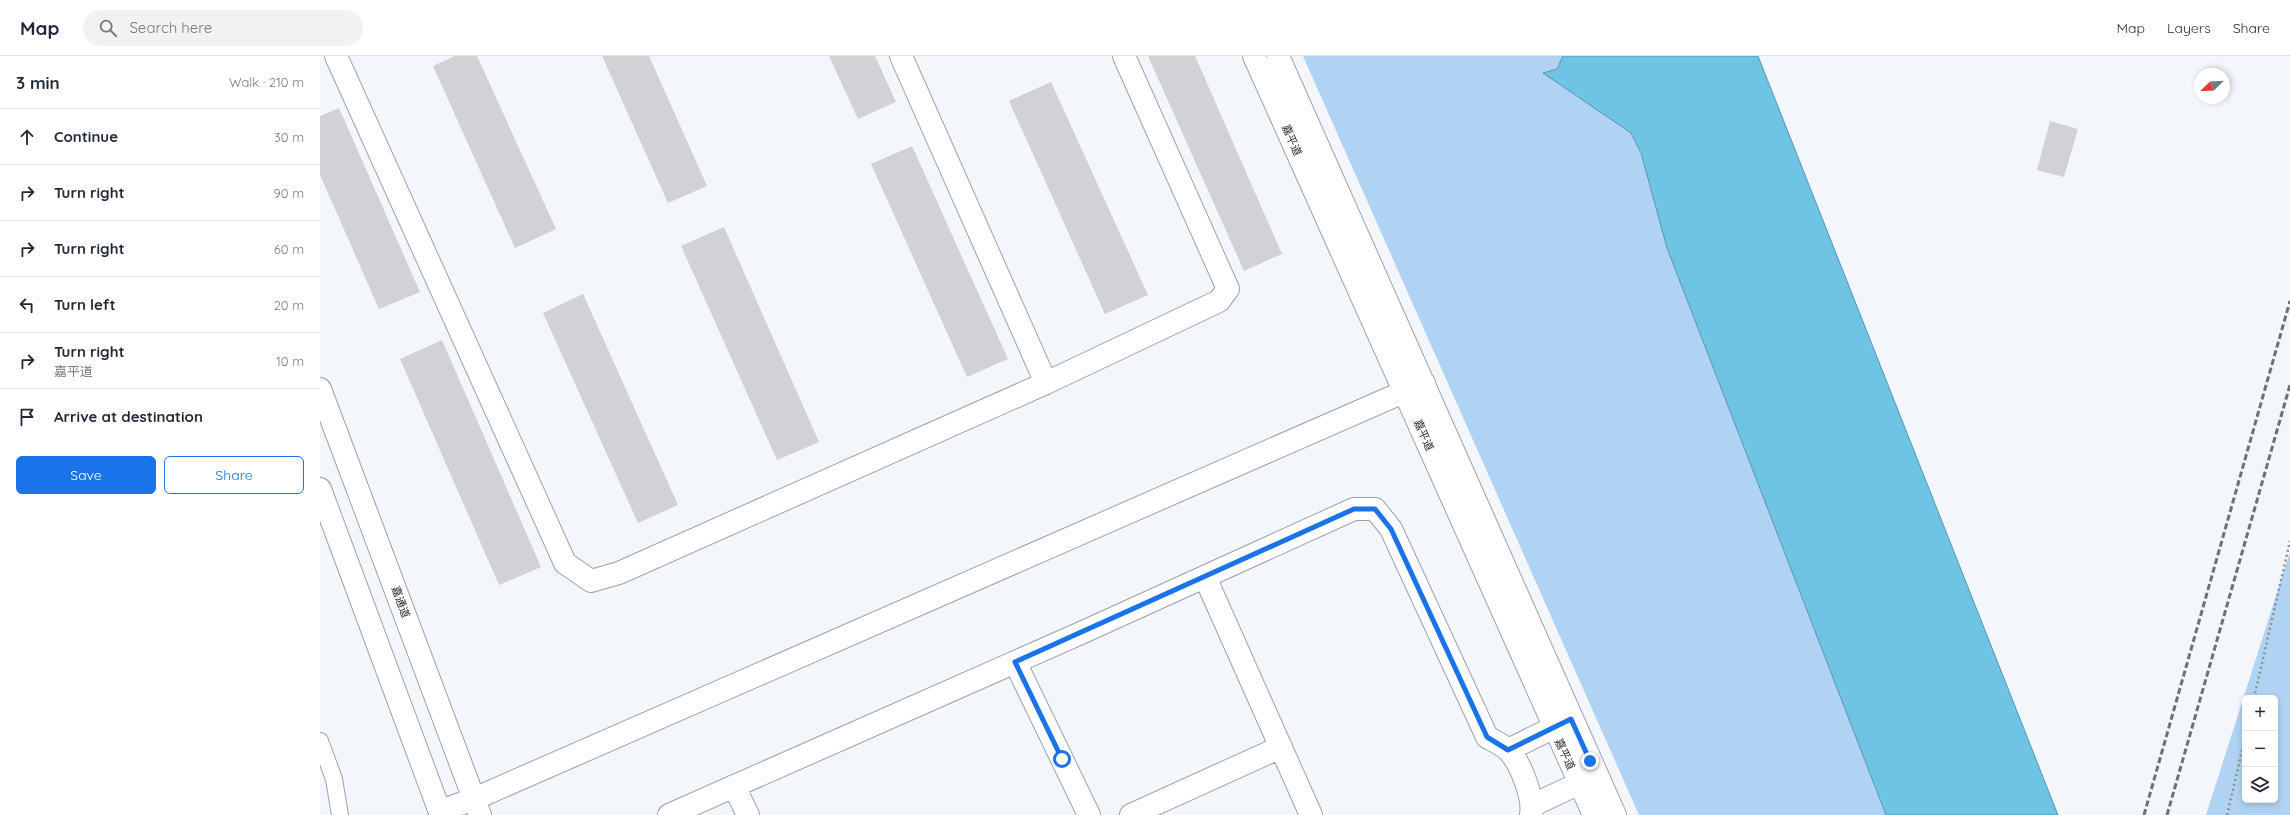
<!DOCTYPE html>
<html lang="en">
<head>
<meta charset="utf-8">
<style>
  body { margin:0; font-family:Quicksand,"Noto Sans SC",sans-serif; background:#f2f2f3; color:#1f2937 }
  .controls { position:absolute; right:12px; bottom:12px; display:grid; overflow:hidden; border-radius:6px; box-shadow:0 2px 6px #0003 }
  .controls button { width:36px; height:36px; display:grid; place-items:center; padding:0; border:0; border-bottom:1px solid #e0e1e3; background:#fff; color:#1f2937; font:20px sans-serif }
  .compass { position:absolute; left:1874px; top:12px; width:36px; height:36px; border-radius:50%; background:#fff; box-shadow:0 2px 6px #0003; rotate:246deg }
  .stop { position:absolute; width:12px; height:12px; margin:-9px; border:3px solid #1a73e8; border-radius:50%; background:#fff }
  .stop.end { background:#1a73e8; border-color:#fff; box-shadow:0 1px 4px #0008 }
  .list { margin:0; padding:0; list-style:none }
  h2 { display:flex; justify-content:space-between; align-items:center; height:52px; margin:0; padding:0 16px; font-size:17px }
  h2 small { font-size:13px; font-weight:400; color:#747a83 }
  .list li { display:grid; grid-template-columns:26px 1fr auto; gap:12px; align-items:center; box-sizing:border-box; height:56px; padding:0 16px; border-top:1px solid #e0e1e3 }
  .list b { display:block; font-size:15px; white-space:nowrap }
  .list p { margin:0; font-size:13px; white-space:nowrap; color:#747a83 }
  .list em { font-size:13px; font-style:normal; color:#747a83 }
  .actions { display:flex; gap:8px; padding:12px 16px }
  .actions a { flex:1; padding:9px 0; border:1px solid #1a73e8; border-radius:6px; text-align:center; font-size:14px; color:#1a73e8 }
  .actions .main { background:#1a73e8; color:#fff }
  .icon { flex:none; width:22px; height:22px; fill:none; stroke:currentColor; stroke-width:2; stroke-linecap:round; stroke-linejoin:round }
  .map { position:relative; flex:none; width:1970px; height:759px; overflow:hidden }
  header { display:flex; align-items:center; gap:24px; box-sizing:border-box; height:56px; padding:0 20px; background:#fff; border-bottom:1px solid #e0e1e3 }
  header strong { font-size:19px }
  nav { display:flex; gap:22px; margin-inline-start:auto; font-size:14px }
  .search { width:280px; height:36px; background:#f2f2f3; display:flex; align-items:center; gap:10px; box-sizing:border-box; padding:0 14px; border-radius:22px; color:#747a83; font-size:15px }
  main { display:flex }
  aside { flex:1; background:#fff }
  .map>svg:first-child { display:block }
</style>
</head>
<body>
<header>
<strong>Map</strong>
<div class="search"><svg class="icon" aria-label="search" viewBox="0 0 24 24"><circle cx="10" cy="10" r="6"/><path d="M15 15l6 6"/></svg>Search here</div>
<nav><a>Map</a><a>Layers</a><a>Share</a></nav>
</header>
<main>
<aside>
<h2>3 min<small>Walk · 210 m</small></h2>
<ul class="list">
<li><svg class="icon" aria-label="ahead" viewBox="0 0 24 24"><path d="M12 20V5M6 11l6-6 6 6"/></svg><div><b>Continue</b></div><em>30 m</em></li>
<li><svg class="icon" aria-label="right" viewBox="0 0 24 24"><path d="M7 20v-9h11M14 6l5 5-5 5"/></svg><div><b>Turn right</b></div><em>90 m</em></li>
<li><svg class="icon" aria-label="right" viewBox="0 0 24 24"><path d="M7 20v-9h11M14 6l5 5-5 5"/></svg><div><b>Turn right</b></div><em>60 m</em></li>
<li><svg class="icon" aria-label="left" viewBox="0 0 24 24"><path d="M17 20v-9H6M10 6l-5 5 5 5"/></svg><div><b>Turn left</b></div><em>20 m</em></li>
<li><svg class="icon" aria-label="right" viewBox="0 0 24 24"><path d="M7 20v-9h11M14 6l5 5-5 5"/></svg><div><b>Turn right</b><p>嘉平道</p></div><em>10 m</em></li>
<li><svg class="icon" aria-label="arrive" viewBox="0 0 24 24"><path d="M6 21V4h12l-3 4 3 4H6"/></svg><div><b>Arrive at destination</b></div></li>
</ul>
<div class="actions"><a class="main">Save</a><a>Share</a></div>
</aside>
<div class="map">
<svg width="1970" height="759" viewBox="0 0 1970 759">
  <rect width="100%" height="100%" fill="#f3f6fa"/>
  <!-- green -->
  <path fill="#b0d3f3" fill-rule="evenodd" d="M983 0H1243L1238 13 1224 17 1311 77 1321 97 1347 192 1566 759H1319Z
    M1970 496V759H1886ZM1925 642H1955V744H1925Z"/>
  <!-- water -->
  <path fill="#6fc4e6" stroke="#5894ad" d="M1243 0H1438L1738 759H1566L1347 192 1321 97 1311 77 1223 17 1237 13Z"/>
  <!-- building -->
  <path fill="#d2d1d5" d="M135 0H157L236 173 195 192 113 10Z
    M282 0H329L387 130 348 147Z
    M509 0H555L576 46 538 63Z
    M828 0H875L962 198 924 215Z
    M731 26 828 239 785 258 689 45Z
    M19 52 100 236 59 253 0 119V60Z
    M1730 65 1758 73 1744 121 1717 114Z
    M592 90 688 303 647 321 551 108Z
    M404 171 499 386 457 404 361 190Z
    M263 238 358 449 318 467 223 257Z
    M122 284 221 511 179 529 80 303Z"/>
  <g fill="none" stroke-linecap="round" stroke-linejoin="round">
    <defs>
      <path id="service" d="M0 685 14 723 20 759"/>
      <path id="minor" d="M16 0 245 507 271 525 299 517 726 327 899 245 908 233 804 0
        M581 0 726 327
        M885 521 991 759
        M695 606 769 759
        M1188 694 1251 663
        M414 730 428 759
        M1213 749 1277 719
        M349 759 761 577 1034 453H1055L1071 473 1167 681C1174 685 1183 689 1189 695 1201 708 1214 742 1211 759
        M811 759 961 691"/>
      <path id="tertiary" d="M934 0 1274 759
        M958 0 1295 759
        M0 333 160 759
        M0 433 121 759
        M120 755 154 743 1104 327"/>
    </defs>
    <!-- service casing -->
    <use href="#service" stroke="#9ea1a5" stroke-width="18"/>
    <!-- minor casing -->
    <use href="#minor" stroke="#9ea1a5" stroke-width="24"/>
    <!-- tertiary casing -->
    <use href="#tertiary" stroke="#9ea1a5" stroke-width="24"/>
    <!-- path -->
    <path stroke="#8d8f92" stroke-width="2.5" stroke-dasharray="2 3" stroke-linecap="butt" d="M1934 642 1970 485
      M1907 759 1925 682"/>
    <!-- service -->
    <use href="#service" stroke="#fff" stroke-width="16"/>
    <!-- minor -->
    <use href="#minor" stroke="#fff" stroke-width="22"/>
    <!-- tertiary -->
    <use href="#tertiary" stroke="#fff" stroke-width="22"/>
    <!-- rail -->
    <path stroke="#6e7072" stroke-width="3" stroke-dasharray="6 3" stroke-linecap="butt" d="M1824 759 1970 245
      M1847 759 1970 329"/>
  </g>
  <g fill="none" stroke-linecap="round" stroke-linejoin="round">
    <!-- route -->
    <path stroke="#1a73e8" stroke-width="5" d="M742 703 695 606 1034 453H1055L1071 473 1167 681 1188 694 1251 663 1270 705"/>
  </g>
  <g text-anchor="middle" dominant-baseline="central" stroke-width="4" stroke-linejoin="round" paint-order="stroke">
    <!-- street labels -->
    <g font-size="11" fill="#242527" stroke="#fff">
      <text transform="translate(972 84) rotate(66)">嘉平道</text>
      <text transform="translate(1104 379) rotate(66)">嘉平道</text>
      <text transform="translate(81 546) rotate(70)">嘉通道</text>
      <text transform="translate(1245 698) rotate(65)">嘉平道</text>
    </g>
  </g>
</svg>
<div class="controls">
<button>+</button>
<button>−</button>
<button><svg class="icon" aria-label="layers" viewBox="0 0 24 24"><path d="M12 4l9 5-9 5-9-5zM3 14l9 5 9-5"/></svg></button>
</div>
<svg class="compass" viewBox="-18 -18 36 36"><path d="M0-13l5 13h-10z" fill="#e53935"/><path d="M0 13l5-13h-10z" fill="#747a83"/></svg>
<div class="stop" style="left:742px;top:703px"></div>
<div class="stop end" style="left:1270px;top:705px"></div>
</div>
</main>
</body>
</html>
